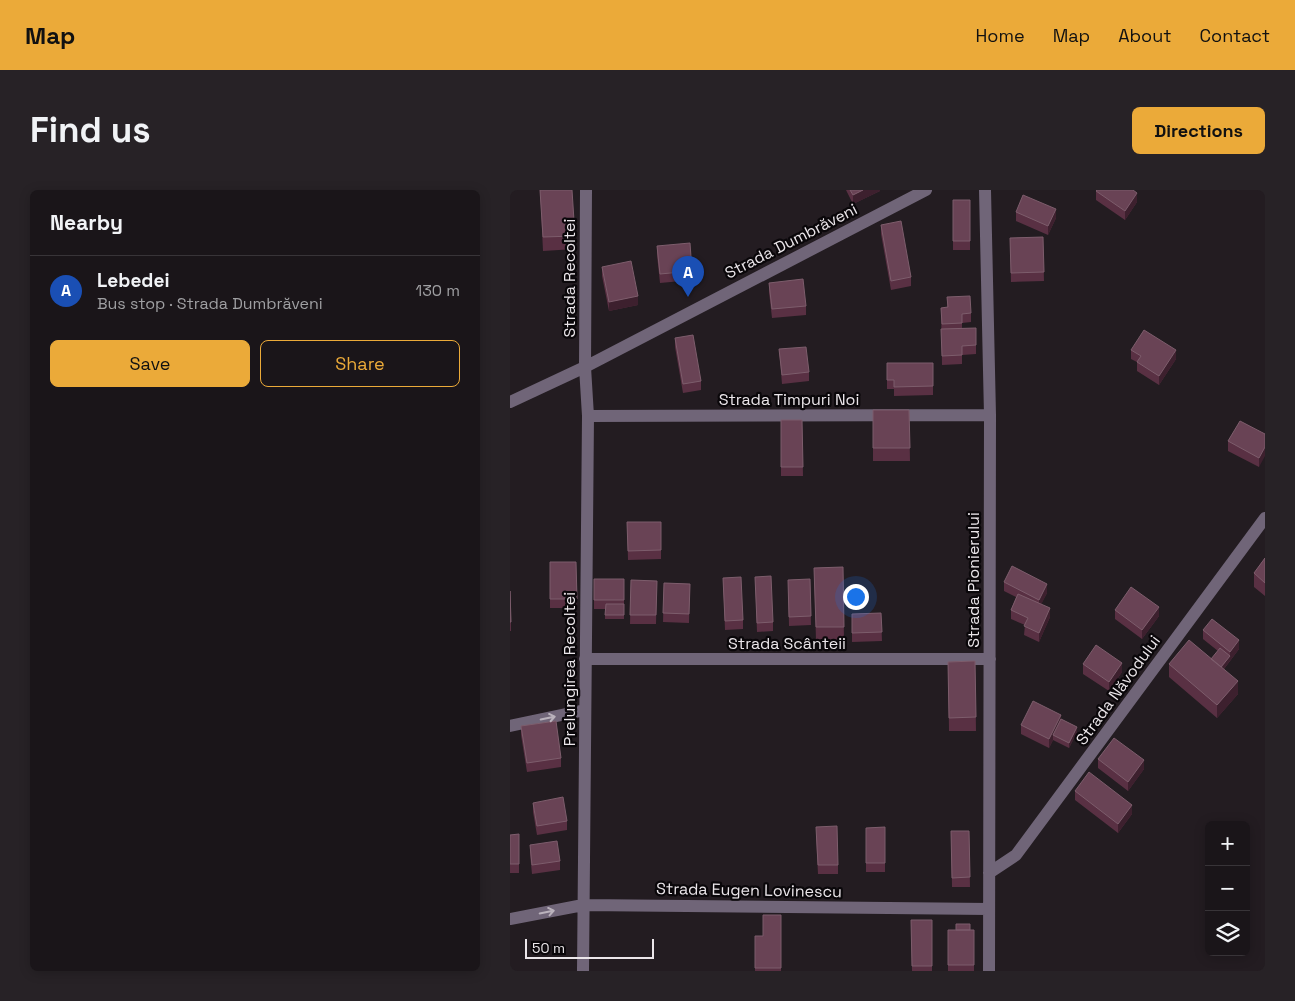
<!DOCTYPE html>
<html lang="en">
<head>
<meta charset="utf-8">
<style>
  body { margin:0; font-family:"Space Grotesk",sans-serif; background:#272226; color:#f1f3f6 }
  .controls { position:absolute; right:15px; bottom:15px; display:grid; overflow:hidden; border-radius:8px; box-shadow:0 2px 12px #0003 }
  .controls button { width:45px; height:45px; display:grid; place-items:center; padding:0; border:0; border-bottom:1px solid #383438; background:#1a1519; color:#f1f3f6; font:25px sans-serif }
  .scale { position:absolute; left:15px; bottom:12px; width:129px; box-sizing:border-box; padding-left:5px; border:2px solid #ebe6ea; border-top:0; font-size:14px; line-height:18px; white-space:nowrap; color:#ebe6ea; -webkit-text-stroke:4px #0a070a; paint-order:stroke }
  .you { position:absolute; left:345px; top:406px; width:18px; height:18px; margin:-12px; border:4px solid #fff; border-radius:50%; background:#1a73e8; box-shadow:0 0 0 8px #1a73e833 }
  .badge { display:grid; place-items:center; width:32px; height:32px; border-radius:50%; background:#ebaa39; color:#fff; font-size:16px; font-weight:700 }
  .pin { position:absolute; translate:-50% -41px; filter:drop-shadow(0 1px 2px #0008) }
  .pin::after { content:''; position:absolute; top:26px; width:18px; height:15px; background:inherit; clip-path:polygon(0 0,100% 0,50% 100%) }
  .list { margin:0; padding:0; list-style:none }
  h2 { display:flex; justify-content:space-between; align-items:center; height:65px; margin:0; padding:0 20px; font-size:21px }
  h2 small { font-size:16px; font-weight:400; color:#9f9fa2 }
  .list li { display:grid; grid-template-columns:32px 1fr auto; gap:15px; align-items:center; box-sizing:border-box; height:70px; padding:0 20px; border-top:1px solid #383438 }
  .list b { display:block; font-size:19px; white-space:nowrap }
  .list p { margin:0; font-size:16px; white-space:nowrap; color:#9f9fa2 }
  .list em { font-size:16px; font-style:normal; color:#9f9fa2 }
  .actions { display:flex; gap:10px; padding:15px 20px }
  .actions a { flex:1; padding:11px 0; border:1px solid #ebaa39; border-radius:8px; text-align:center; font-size:18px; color:#ebaa39 }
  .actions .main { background:#ebaa39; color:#111 }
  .icon { flex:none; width:28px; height:28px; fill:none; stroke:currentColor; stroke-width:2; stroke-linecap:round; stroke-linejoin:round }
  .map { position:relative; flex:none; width:755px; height:781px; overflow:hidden; border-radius:8px }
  header { display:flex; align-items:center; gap:30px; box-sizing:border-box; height:70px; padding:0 25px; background:#ebaa39; color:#111 }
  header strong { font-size:24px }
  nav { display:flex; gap:28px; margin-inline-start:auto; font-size:18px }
  .intro { display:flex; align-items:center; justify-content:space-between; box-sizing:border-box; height:120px; padding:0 30px }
  h1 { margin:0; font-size:35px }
  .button { padding:12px 22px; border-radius:8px; background:#ebaa39; color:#111; font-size:18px; font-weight:700 }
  main { display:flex; gap:30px; padding:0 30px }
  aside { flex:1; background:#1a1519; border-radius:8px; box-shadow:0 2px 12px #0003 }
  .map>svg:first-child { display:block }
</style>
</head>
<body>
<header>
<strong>Map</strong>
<nav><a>Home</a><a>Map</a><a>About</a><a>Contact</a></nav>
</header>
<div class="intro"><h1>Find us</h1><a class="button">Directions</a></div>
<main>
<aside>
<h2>Nearby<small></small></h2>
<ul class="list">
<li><span class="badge" style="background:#1a4fb4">A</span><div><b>Lebedei</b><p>Bus stop · Strada Dumbrăveni</p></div><em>130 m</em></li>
</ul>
<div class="actions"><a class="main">Save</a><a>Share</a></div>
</aside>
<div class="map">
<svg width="755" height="781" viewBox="0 0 755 781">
  <rect width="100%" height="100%" fill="#231c21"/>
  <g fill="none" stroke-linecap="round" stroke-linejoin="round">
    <!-- minor -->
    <path stroke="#706578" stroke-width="12" d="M475 0 480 225 479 781
      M0 212 75 177 416 0
      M78 226 480 225
      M75 469H480
      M0 536 75 520
      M479 683 506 665 755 328
      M0 729 73 715 479 719
      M73 781 78 226 75 177 76 0"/>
  </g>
  <!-- wall -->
  <path fill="#593043" d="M30 0 65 46V59L33 61Z
    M336 0H370V1L343 14Z
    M586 1 627 12 615 30 586 10Z
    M443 10H460V60H443Z
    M506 22 546 28 538 45 506 31Z
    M371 35 401 87V96L381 100 371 44Z
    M533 47 534 91 501 92 500 48Z
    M147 56 182 81V90L150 93 147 65Z
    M92 77 128 115 99 121 92 86Z
    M259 93 296 116V125L262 128 259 102Z
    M437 107 461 123V132L452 133V138H466V164L452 165V174L432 175 431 118 437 117Z
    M165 148 191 191V200L173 203 165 157Z
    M269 159 299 182V191L272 194Z
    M621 160 666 169 649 195 627 181V172L621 169Z
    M377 173H423V205L384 206V199H377Z
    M363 220H399L400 271H363Z
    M271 230H292L293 286H271Z
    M755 244 749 277 718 261V251Z
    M117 332H151V369L118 370Z
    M755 368V406L744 397V383Z
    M40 372H66L67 418H40Z
    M333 377 334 450 306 451 304 378Z
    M245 387 263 432V441L247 442Z
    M213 388 233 430V439L215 440Z
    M84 389H114V429H95V419H84Z
    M300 389 301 435 279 436 278 390Z
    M121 390 147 391 146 434H120Z
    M494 392 537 403 531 414 540 427 529 452 514 445 515 435 501 429V420L506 407 494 401Z
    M154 393 180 394 179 433 153 432Z
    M0 401 1 432V441H0Z
    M605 420 649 426 632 449 605 429Z
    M371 423 372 451 342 452V424Z
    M693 440 729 459 714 479 728 504 707 528 659 487V474L701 469 708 461 693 449Z
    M465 471 466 541H439L438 472Z
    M573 474 612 482 599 501 573 484Z
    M551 529 567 542 559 558 543 550 539 558 511 544V535Z
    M11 536 51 568V577L17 582 11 545Z
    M588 569 634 579 618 601 588 578Z
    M565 601 622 624 608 643 565 610Z
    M23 613 57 631V640L27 645 23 622Z
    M375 637V682H356V638Z
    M441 641H459L460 697H442Z
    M9 644V683H0V645Z
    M306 646 328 675V684H308Z
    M20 655 50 671V680L22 684 20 664Z
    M271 725V781H245V746H253Z
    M401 730H422V781H402Z
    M438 740H464V781H438Z"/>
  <!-- shaded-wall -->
  <path fill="#3d202e" d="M353 0H370V1L343 14V5Z
    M627 3V12L615 30V21Z
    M546 19V28L538 45V36Z
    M128 106V115L99 121V112Z
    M666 160V169L649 195V186Z
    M755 257V266L749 277V268Z
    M537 394V403L529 419V410Z
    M649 417V426L632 449V440Z
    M540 418V427L529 452V443Z
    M729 450V459L710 484V480L720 466V462Z
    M612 473V482L599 501V492Z
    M728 491V504L707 528V515Z
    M551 525V534L543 545V550L539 558V549Z
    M567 537V542L559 558V553Z
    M634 570V579L618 601V592Z
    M622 615V624L608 643V634Z"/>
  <!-- building -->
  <path fill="#694355" stroke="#7d5d6c" d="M30 0H62L65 46 33 47Z
    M340 0H353L343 5Z
    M587 0H623L627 3 615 21 586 1Z
    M513 5 546 19 538 36 506 22Z
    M443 10H460V51H443Z
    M391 31 401 87 381 91 371 35Z
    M533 47 534 82 501 83 500 48Z
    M180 53 182 81 150 84 147 56Z
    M121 71 128 106 99 112 92 77Z
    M293 89 296 116 262 119 259 93Z
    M460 106 461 123 452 124V133L432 134 431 118 438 117 437 107Z
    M466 138V155L452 156V165L432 166 431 139Z
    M634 140 666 160 649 186 627 172 631 166 621 160Z
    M183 145 191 191 173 194 165 148Z
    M296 157 299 182 272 185 269 159Z
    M377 173H423V196L384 197V190H377Z
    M363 220H399L400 258H363Z
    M271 230H292L293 277H271Z
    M730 231 755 244V257L749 268 718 251Z
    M117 332H151V360L118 361Z
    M755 368V393L744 383Z
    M40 372H66L67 409H40Z
    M502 376 537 394 529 410 494 392Z
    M333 377 334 437H306L304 378Z
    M261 386 263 432 247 433 245 387Z
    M231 387 233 430 215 431 213 388Z
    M84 389H114V410H84Z
    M300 389 301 426 279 427 278 390Z
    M121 390 147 391 146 425H120Z
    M154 393 180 394 179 424 153 423Z
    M621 397 649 417 632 440 605 420Z
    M0 401 1 432H0Z
    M508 404 540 418 529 443 514 436 518 428 501 420Z
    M96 414H114V425H95Z
    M371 423 372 442 342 443V424Z
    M702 429 729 450 720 462 693 440Z
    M679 450 728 491 707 515 659 474Z
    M586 455 612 473 599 492 573 474Z
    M710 458 720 466 711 477 701 469Z
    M465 471 466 527 439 528 438 472Z
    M523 511 551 525 539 549 511 535Z
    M551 529 567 537 559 553 543 545Z
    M46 531 51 568 17 573 11 536Z
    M604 548 634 570 618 592 588 569Z
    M579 582 622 615 608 634 565 601Z
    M53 607 57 631 27 636 23 613Z
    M327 636 328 675H308L306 637Z
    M375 637V673H356V638Z
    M441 641H459L460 687 442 688Z
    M9 644V674H0V645Z
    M47 651 50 671 22 675 20 655Z
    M253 725H271V778H245V746H253Z
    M401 730H422V776H402Z
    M446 734H460V740H446Z
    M438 740H464V775H438Z"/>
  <!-- one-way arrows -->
  <defs><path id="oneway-shaft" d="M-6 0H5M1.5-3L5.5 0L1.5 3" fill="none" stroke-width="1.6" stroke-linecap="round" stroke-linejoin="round" transform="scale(1.25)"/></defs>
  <g stroke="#bab2bc">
    <use href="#oneway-shaft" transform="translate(38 528) rotate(-12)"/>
    <use href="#oneway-shaft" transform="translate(37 722) rotate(-11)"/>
  </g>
  <g text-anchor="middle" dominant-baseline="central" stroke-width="4.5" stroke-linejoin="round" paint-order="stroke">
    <!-- street labels -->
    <g font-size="16" fill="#ebe6ea" stroke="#0a070a">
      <text transform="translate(281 51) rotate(-27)">Strada Dumbrăveni</text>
      <text transform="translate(59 88) rotate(-90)">Strada Recoltei</text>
      <text x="279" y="209">Strada Timpuri Noi</text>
      <text transform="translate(463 390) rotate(-90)">Strada Pionierului</text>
      <text x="277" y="453">Strada Scânteii</text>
      <text transform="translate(59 479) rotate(-90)">Prelungirea Recoltei</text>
      <text transform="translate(608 500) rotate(-54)">Strada Năvodului</text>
      <text transform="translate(239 700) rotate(1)">Strada Eugen Lovinescu</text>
    </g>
  </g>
</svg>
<div class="controls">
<button>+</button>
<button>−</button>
<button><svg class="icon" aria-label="layers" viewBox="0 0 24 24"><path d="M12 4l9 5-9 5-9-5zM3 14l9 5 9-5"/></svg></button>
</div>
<div class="scale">50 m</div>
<div class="you"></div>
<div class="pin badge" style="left:178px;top:107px;background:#1a4fb4">A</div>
</div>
</main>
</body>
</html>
